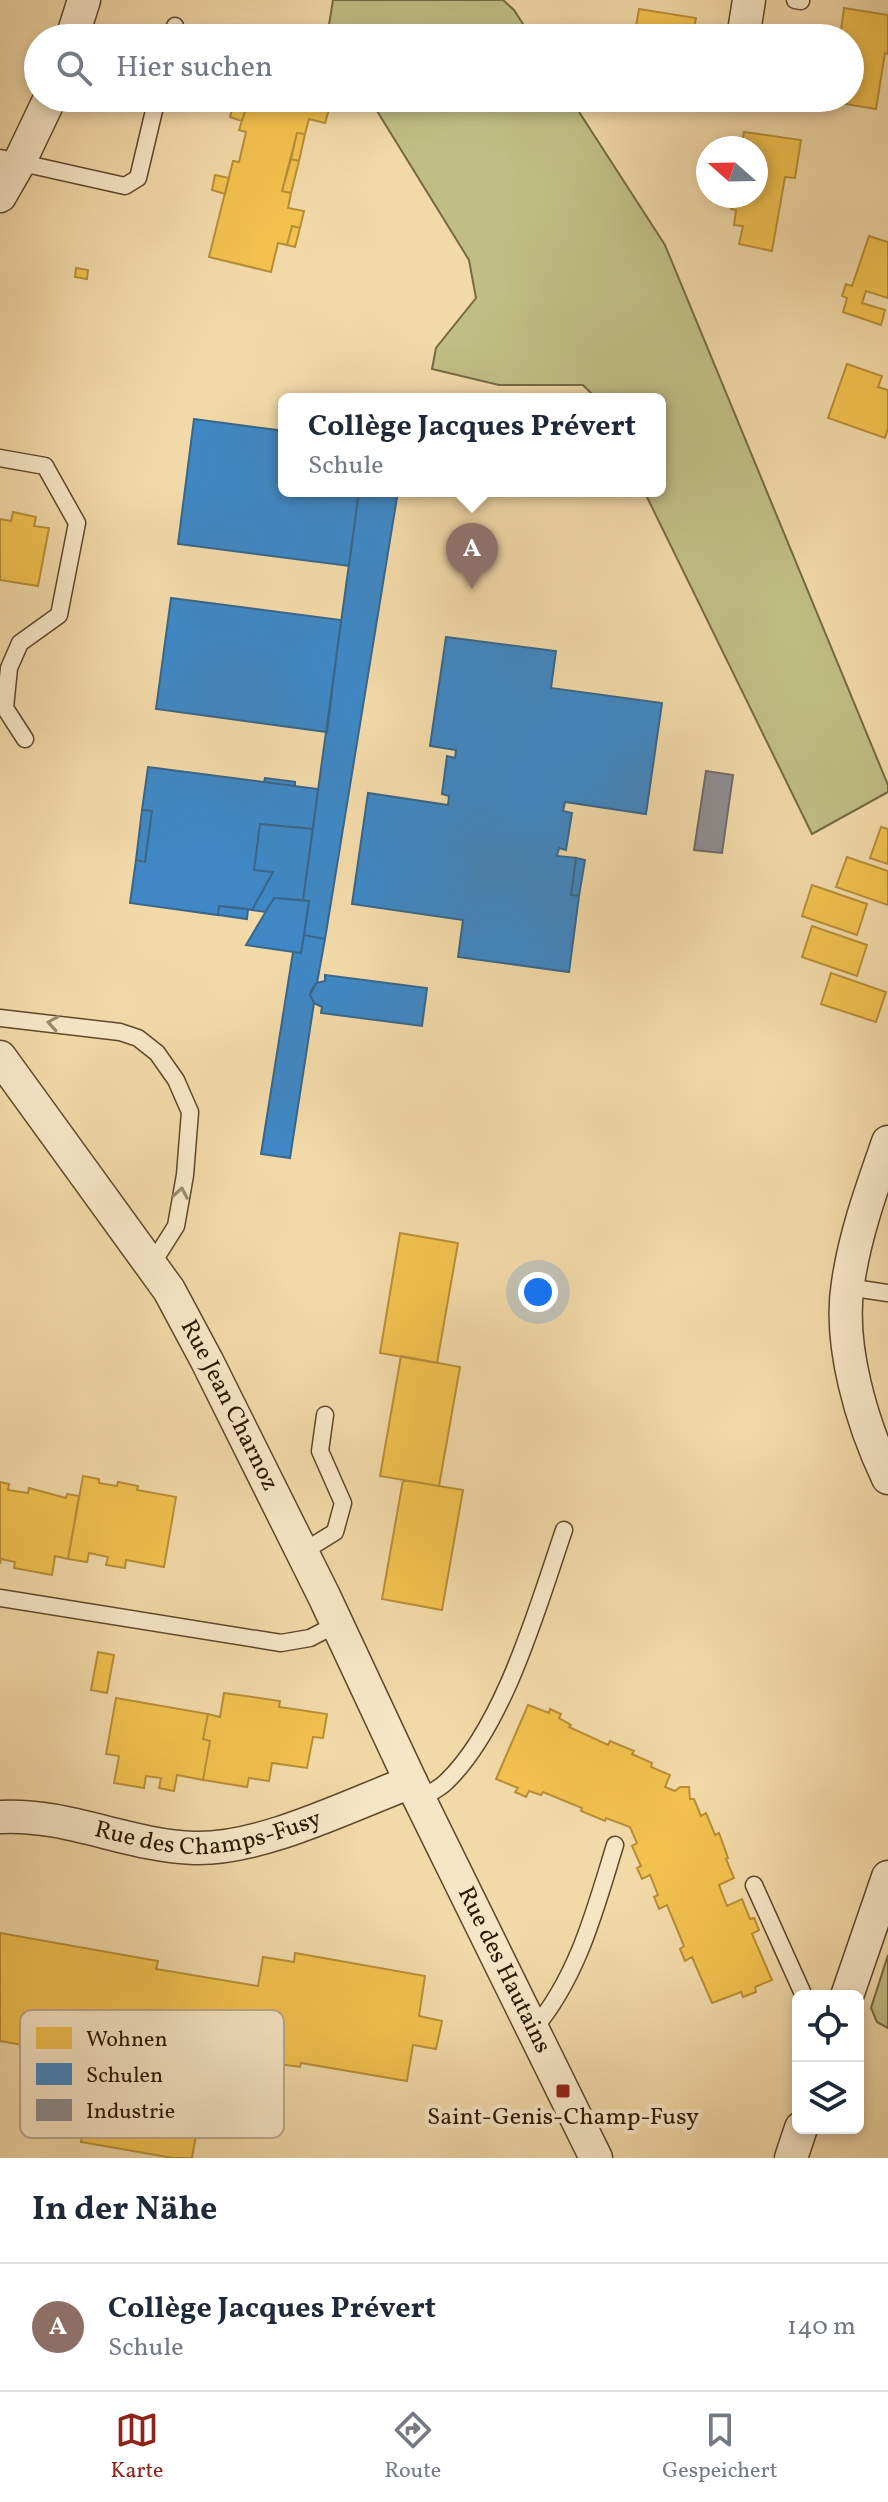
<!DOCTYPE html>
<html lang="de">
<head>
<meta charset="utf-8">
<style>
  body { margin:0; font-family:Vollkorn,serif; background:#f2f2f3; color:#1f2937 }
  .controls { position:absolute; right:24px; bottom:24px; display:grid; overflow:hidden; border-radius:12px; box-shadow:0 4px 12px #0003 }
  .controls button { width:72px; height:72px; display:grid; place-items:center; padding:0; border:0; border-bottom:2px solid #e0e1e3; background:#fff; color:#1f2937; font:40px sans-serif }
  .compass { position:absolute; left:696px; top:136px; width:72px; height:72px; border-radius:50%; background:#fff; box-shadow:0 4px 12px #0003; rotate:290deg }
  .you { position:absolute; left:538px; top:1292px; width:28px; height:28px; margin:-20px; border:6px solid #fff; border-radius:50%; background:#1a73e8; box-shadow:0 0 0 12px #1a73e833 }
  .badge { display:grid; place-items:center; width:52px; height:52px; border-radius:50%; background:#8f2418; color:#fff; font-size:26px; font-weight:700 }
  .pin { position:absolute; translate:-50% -66px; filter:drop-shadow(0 2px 4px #0008) }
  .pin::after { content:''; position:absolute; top:42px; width:28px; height:24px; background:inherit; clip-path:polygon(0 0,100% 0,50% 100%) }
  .popup { position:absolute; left:278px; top:393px; width:388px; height:104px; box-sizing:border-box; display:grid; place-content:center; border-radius:12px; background:#fff; filter:drop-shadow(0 2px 6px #0005); font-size:26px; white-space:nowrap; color:#747a83 }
  .popup b { font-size:30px; color:#1f2937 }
  .popup::after { content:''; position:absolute; left:50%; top:100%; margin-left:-16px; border:16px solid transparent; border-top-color:#fff }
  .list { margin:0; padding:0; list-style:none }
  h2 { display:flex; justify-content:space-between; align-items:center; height:104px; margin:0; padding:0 32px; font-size:34px }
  h2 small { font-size:26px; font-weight:400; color:#747a83 }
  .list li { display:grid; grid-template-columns:52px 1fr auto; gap:24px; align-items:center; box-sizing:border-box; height:128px; padding:0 32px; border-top:2px solid #e0e1e3 }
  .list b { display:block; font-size:30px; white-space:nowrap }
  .list p { margin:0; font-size:26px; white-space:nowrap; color:#747a83 }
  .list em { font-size:26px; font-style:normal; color:#747a83 }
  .icon { flex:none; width:44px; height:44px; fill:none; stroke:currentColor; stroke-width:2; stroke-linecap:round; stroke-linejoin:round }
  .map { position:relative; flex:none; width:888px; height:2158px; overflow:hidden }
  .search { position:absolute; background:#fff; box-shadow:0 4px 12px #0003; left:24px; right:24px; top:24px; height:88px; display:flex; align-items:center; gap:20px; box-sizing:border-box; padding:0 28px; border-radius:44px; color:#747a83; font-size:30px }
  .sheet { height:232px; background:#fff }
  nav { display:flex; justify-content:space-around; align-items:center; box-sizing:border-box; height:112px; border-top:2px solid #e0e1e3; background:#fff; font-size:22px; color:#747a83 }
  nav a { display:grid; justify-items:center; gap:4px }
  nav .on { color:#8f2418 }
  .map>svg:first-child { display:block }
</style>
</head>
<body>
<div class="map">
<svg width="888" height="2158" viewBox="0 0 888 2158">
  <rect width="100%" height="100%" fill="#f2d9a8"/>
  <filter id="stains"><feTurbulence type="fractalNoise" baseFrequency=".0025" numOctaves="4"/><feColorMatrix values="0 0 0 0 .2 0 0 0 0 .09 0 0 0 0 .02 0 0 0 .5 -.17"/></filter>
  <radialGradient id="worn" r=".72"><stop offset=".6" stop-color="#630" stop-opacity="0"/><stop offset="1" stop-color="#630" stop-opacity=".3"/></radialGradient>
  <!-- green -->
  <path fill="#c0be84" stroke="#766a42" stroke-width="2" d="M333 0H503L514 10 532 38H332L328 31Z
    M369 98H570L665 245 888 785V792L812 834 644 491H660V399H597L583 385H499L432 369 436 348 476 298 469 260Z
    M888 1955V2028L877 2022 871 2008Z"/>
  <!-- homes -->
  <path fill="#f2c14e" stroke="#b78e37" stroke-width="2" d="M844 8 888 15V54L885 53 876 109 834 102 835 98H850V38H840Z
    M639 9 696 18 692 38H634Z
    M252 98H323L321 103 330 106 325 123 309 119 305 134 297 133 282 191 291 193 288 208 304 211 300 228 292 226 287 245 278 243 271 272 209 257 233 161 239 162 246 132 239 130 247 105H250Z
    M630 98H674L672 110 629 102Z
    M234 102 247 105 242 121 230 117Z
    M744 132 801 140 795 178 785 177 772 251 739 244 743 226 734 225 736 210 731 209 733 196H756V148H741Z
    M297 133 305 134 299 161 291 159Z
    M291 159 299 161 291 193 282 191Z
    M215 175 229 178 225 194 212 190Z
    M292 226 300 228 295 247 287 245Z
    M869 236 888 242V298L866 291 862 303 885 310 881 325 843 312 847 298 842 296 846 284 852 286Z
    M76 268 88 270 87 279 75 277Z
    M847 364 882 376 878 387 888 390V428L885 438 828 418Z
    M13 512 36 517 34 526 49 528 38 586 0 580V519L11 521Z
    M881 827 888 829V864L870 858Z
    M847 857 888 871V905L836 887Z
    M812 885 867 904 857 935 802 916Z
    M812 926 867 945 857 976 802 957Z
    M831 973 886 992 876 1022 821 1004Z
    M400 1233 458 1243 437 1363 380 1353Z
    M401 1356 460 1367 439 1486 380 1476Z
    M83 1476 99 1479V1483L117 1486 118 1482 138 1486 137 1490 176 1497 164 1567 126 1560 125 1568 106 1565 108 1557 89 1553 87 1562 68 1559Z
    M403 1480 463 1490 442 1610 382 1599Z
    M0 1482 9 1484 8 1490 28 1493 29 1488 66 1498 67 1494 79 1496 68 1559 55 1556 52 1575 14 1568 15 1562 1 1559 0 1564Z
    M98 1652 114 1655 107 1693 91 1690Z
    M224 1693 280 1701 279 1707 327 1714 323 1738 313 1737 307 1768 272 1763 269 1781 249 1778 247 1787 203 1780 210 1741 203 1739 208 1714 220 1717Z
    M116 1698 208 1714 203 1739 210 1741 203 1780 177 1775 174 1791 159 1788 161 1778 146 1776 144 1788 114 1783 119 1756 106 1754Z
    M528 1705 549 1713 550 1709 561 1714 559 1718 571 1725 569 1727 608 1745 610 1741 634 1751 632 1754 652 1763 651 1767 670 1775 665 1787 675 1791 680 1787H689L690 1799H694L701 1816 706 1813 715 1835 719 1833 728 1858 726 1859 734 1878 719 1885 727 1906 742 1899 750 1919 754 1918 759 1930 752 1934 772 1980 755 1987 756 1992 743 1997 741 1992 712 2003 692 1957 685 1961 680 1949 684 1946 667 1905 659 1909 654 1897 658 1895 650 1875 642 1879 637 1868 641 1866 632 1846 637 1843 630 1827 606 1818 605 1821 581 1811 582 1808 543 1792 541 1795 529 1791 526 1797 515 1792 518 1788 496 1779Z
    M0 1933 158 1961 156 1969 258 1986 263 1957 294 1962 295 1953 425 1976 419 2016 442 2021 436 2049 413 2045 407 2081 301 2063 300 2067 279 2064 276 2079 208 2068 192 2158H173L81 2142 96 2058 0 2041Z"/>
  <!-- schools -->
  <path fill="#3f88c5" stroke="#39668a" stroke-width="2" d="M194 419 284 431V491H359L349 566 178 544Z
    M359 491H398L325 939 304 935 309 901 303 900Z
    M171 598 341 620 327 732 156 709Z
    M446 637 556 651 551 688 662 703 646 814 565 802 563 811 572 813 566 850 559 848 557 856 576 858 571 895 579 896 569 972 458 957 463 920 352 904 368 793 448 805 449 796 442 794 447 756 455 758 456 750 430 746Z
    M148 767 318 789 313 829 260 824 254 870 273 872 252 910 219 906 218 915 130 903 136 860 145 862 152 811 142 810Z
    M265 778 295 782V786L264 782Z
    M142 810 152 811 145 862 136 860Z
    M260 824 313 829 303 900 274 898 265 912 252 910 273 872 254 870Z
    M576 858 585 860 579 896 571 895Z
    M274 898 309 901 301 953 246 945Z
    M219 906 248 909 247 919 218 915Z
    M304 935 325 939 317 983 311 990 310 995 314 1003 290 1158 261 1154 293 952 301 953Z
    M325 975 427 988 422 1026 321 1013 322 1007 314 1003 310 995 316 983 325 981Z"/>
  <!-- industry -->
  <path fill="#8d8d92" stroke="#706a66" stroke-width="2" d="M706 771 733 775 722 853 694 850Z"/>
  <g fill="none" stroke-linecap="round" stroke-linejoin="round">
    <defs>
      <path id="lane" d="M795 0 801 1
        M172 38 175 26
        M0 158 125 186 138 178 157 98
        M0 458 45 466 77 523 59 615 20 643 9 668 5 708 25 739
        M0 1018 120 1032 138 1038 157 1053 176 1080 190 1112 185 1175 176 1226 152 1264
        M847 1287 888 1293
        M301 1553 335 1532 343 1503 320 1451 325 1415
        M0 1598 281 1643 310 1638 337 1624
        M420 1799C428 1794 439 1789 446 1782 504 1727 538 1606 564 1530
        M754 1885 804 1996
        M533 2030C578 1977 595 1910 615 1845"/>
      <g id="street">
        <path d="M72 38 84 0"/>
        <path d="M743 38 749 0"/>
        <path d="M0 196 19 163 50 98"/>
        <path id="s1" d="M0 1057 169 1290 207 1361 324 1596 411 1782 596 2158"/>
        <path d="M888 1142C872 1188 855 1234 848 1283 838 1344 862 1424 888 1478"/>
        <path id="s2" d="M0 1817C66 1813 129 1846 194 1848 261 1850 347 1806 411 1782"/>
        <path d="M847 1996 888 1877"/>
        <path d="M791 2158 801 2128"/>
      </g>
    </defs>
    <!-- lane casing -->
    <use href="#lane" stroke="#5e482a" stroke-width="19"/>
    <!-- street casing -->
    <use href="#street" stroke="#5e482a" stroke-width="35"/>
    <!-- lane -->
    <use href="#lane" stroke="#f7e6c6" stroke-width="16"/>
    <!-- street -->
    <use href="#street" stroke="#f7e6c6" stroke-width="32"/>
  </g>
  <!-- one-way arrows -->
  <defs><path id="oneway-chevron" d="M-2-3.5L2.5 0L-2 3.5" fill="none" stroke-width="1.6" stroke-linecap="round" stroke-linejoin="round" transform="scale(2)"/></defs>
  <g stroke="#9c896d">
    <use href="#oneway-chevron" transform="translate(53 1023) rotate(-171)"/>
    <use href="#oneway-chevron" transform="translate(181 1193) rotate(-80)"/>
  </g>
  <!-- markers -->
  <rect fill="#8f2418" stroke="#f7e6c6" stroke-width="3" x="555" y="2083" width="16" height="16" rx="4"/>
  <g text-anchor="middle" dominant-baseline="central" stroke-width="8" stroke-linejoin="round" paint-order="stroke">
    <!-- street labels -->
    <g font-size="24" fill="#2c1700" stroke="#f7e6c6">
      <text stroke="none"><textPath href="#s1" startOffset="418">Rue Jean Charnoz</textPath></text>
      <text stroke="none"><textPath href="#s2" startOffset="212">Rue des Champs-Fusy</textPath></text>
      <text stroke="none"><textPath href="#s1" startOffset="1046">Rue des Hautains</textPath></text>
    </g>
    <!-- poi labels -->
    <g font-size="24" fill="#2c1700" stroke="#f7e6c6">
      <text x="563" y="2118">Saint-Genis-Champ-Fusy</text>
    </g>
  </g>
  <!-- legend -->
  <rect x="20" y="2010" width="264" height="128" rx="12" fill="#f7e6c6" stroke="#baa88b" stroke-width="2"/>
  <rect x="36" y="2027" width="36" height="22" fill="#f2c14e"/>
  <rect x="36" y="2063" width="36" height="22" fill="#3f88c5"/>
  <rect x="36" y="2099" width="36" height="22" fill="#8d8d92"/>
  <g font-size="22" fill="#2c1700">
    <text x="86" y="2046">Wohnen</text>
    <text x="86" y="2082">Schulen</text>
    <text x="86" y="2118">Industrie</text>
  </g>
  <rect width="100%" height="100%" filter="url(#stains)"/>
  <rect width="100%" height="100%" fill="url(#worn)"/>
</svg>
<div class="controls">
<button><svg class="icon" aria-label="locate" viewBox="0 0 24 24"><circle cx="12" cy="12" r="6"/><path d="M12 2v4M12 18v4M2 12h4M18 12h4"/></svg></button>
<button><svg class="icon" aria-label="layers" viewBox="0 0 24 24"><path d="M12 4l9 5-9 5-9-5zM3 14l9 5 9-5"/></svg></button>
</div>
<svg class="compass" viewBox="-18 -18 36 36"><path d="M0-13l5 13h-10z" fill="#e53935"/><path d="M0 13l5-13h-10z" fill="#747a83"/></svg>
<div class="you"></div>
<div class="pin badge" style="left:472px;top:589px;background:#8d6e63">A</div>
<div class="popup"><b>Collège Jacques Prévert</b>Schule</div>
<div class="search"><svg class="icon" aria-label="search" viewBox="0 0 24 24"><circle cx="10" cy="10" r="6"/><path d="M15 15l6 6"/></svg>Hier suchen</div>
</div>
<section class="sheet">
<h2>In der Nähe<small></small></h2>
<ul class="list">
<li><span class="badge" style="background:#8d6e63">A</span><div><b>Collège Jacques Prévert</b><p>Schule</p></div><em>140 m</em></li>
</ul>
</section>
<nav>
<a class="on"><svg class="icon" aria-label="map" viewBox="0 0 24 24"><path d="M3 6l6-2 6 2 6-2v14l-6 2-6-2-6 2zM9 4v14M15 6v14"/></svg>Karte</a>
<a><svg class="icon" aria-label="directions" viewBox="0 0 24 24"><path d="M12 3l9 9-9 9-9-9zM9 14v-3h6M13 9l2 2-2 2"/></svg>Route</a>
<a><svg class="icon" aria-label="saved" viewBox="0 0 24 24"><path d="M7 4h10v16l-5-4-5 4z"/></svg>Gespeichert</a>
</nav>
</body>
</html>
